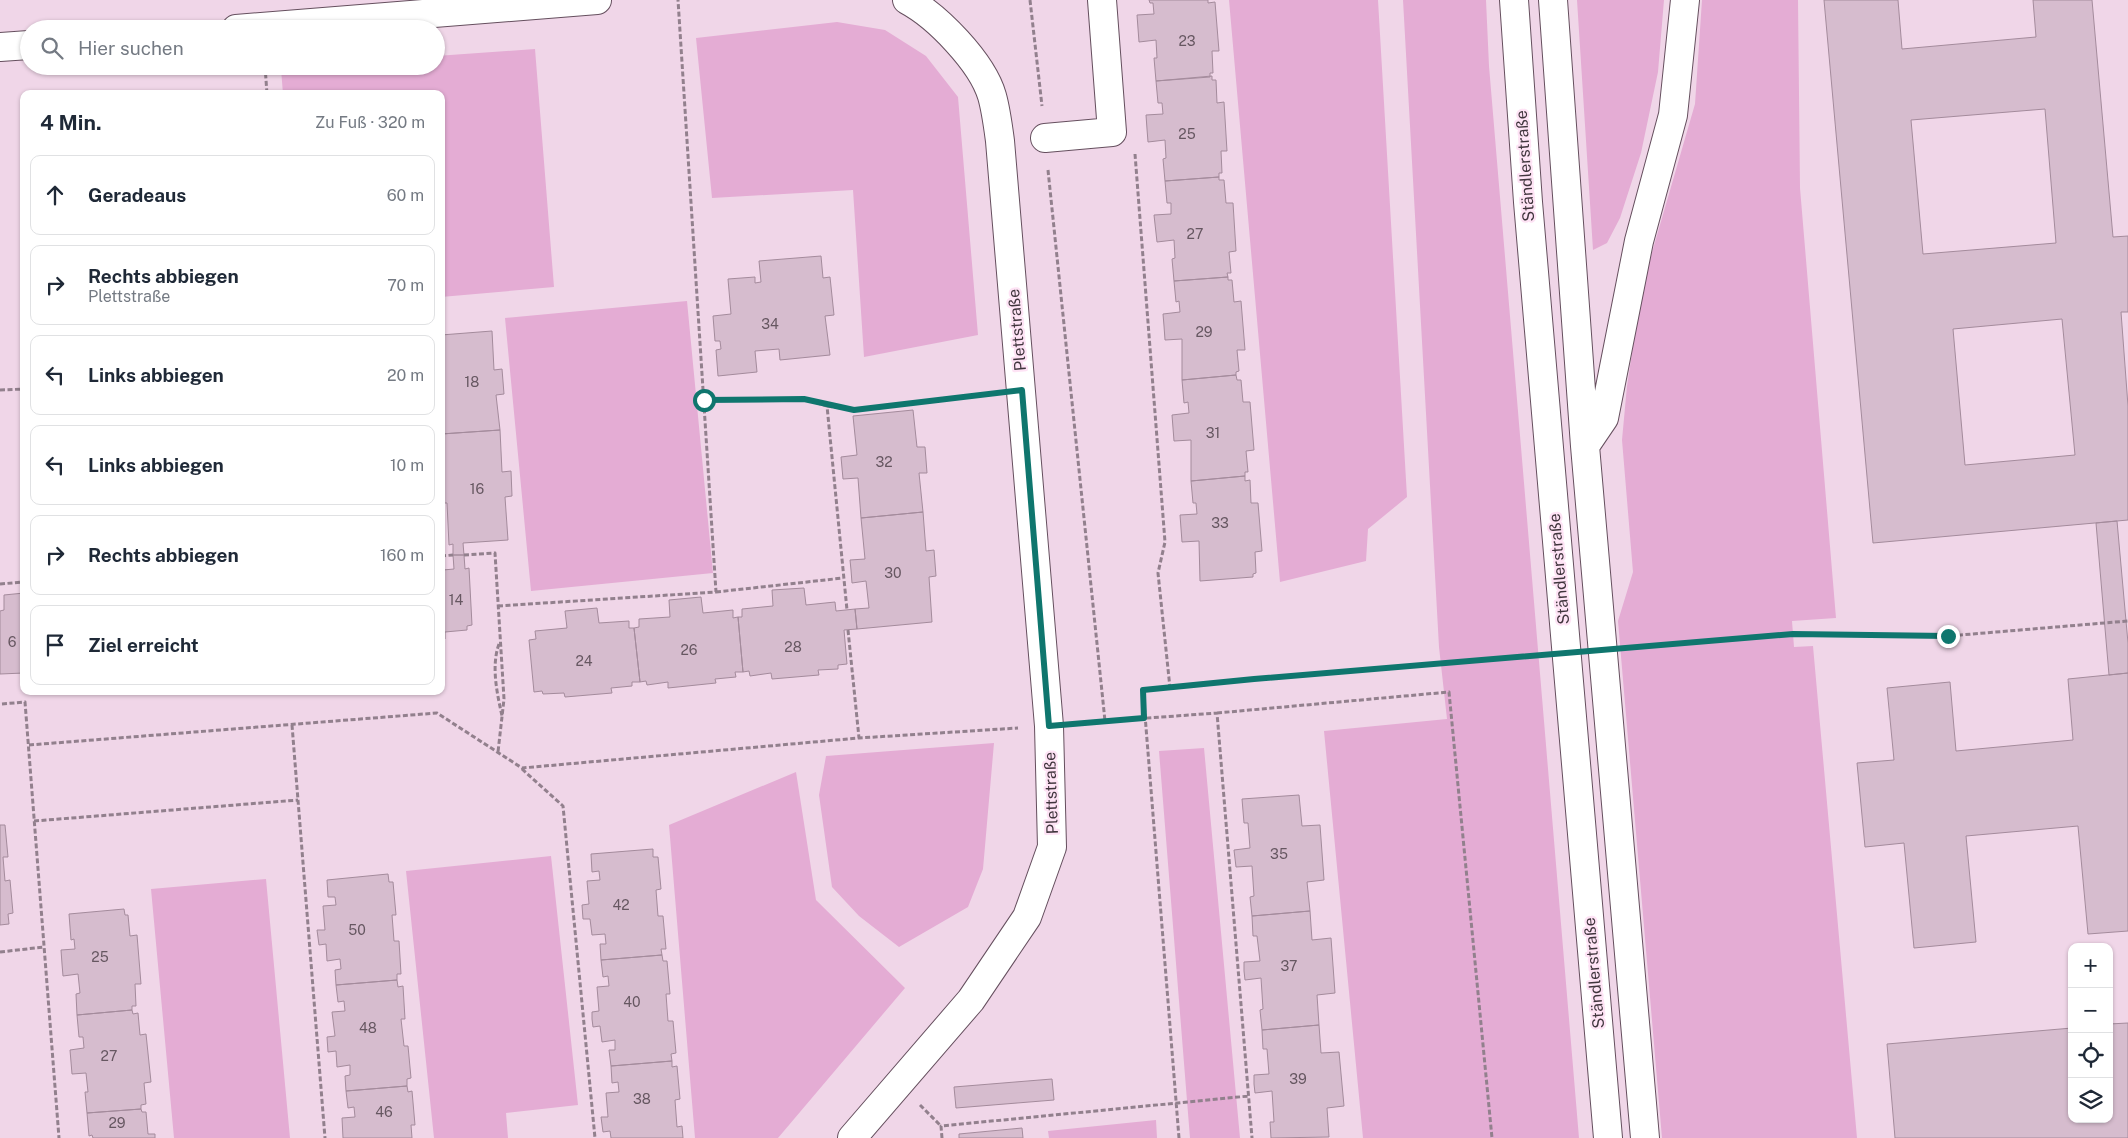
<!DOCTYPE html>
<html lang="de">
<head>
<meta charset="utf-8">
<style>
  body { margin:0; font-family:"Public Sans",sans-serif; background:#f6f6f7; color:#1f2937 }
  .controls { position:absolute; right:15px; bottom:15px; display:grid; overflow:hidden; border-radius:10px; box-shadow:0 1px 4px #0004 }
  .controls button { width:45px; height:45px; display:grid; place-items:center; padding:0; border:0; border-bottom:1px solid #e0e1e3; background:#fff; color:#1f2937; font:25px sans-serif }
  .stop { position:absolute; width:15px; height:15px; margin:-11px; border:4px solid #0f766e; border-radius:50%; background:#fff }
  .stop.end { background:#0f766e; border-color:#fff; box-shadow:0 1px 5px #0008 }
  .list { margin:0; padding:0; list-style:none }
  h2 { display:flex; justify-content:space-between; align-items:center; height:65px; margin:0; padding:0 20px; font-size:21px }
  h2 small { font-size:16px; font-weight:400; color:#747a83 }
  .list li { display:grid; grid-template-columns:32px 1fr auto; gap:15px; align-items:center; box-sizing:border-box; height:80px; margin:0 10px 10px; padding:0 10px; border:1px solid #e0e1e3; border-radius:10px }
  .list b { display:block; font-size:19px; white-space:nowrap }
  .list p { margin:0; font-size:16px; white-space:nowrap; color:#747a83 }
  .list em { font-size:16px; font-style:normal; color:#747a83 }
  .icon { flex:none; width:28px; height:28px; fill:none; stroke:currentColor; stroke-width:2; stroke-linecap:round; stroke-linejoin:round }
  .map { position:relative; flex:none; width:2128px; height:1138px; overflow:hidden }
  .search { position:absolute; background:#fff; box-shadow:0 1px 4px #0004; left:20px; top:20px; width:425px; height:55px; display:flex; align-items:center; gap:12px; box-sizing:border-box; padding:0 18px; border-radius:28px; color:#747a83; font-size:19px }
  .panel { position:absolute; background:#fff; box-shadow:0 1px 4px #0004; left:20px; top:90px; width:425px; height:605px; border-radius:10px }
  .map>svg:first-child { display:block }
</style>
</head>
<body>
<div class="map">
<svg width="2128" height="1138" viewBox="0 0 2128 1138">
  <rect width="100%" height="100%" fill="#f0d6e8"/>
  <!-- green -->
  <path fill="#e4acd4" d="M1229 0H1378L1407 497 1368 529 1366 561 1280 582Z
    M1403 0H1486L1489 66 1579 1138H1363L1324 731 1447 719 1439 647Z
    M1577 0H1664L1658 72 1641 153 1620 218 1607 243 1593 250Z
    M1702 0H1798L1800 188 1836 618 1792 621 1794 647 1813 646 1857 1138H1662L1618 621 1633 572 1622 440 1627 386 1642 287 1695 104Z
    M837 22 885 30 926 56 958 97 978 335 864 357 853 190 712 198 696 38Z
    M535 49 554 287 441 297V94H283L281 69 311 66H436V56Z
    M687 301 713 573 531 591 505 318Z
    M994 743 983 869 968 907 899 947 859 916 832 887 819 795 826 756Z
    M1204 748 1240 1138H1190L1159 751Z
    M796 772 816 900 905 988 778 1138H695L669 825Z
    M551 856 578 1105 506 1113 508 1138H434L406 871Z
    M266 879 290 1138H174L151 889Z
    M1156 1120 1157 1138H1049L1048 1131Z"/>
  <!-- building -->
  <path fill="#d6bcce" stroke="#a48b9c" fill-rule="evenodd" d="M1149 0H1208V3L1215 2 1219 51H1212L1213 73H1210V77L1156 81 1154 58H1157L1156 40 1139 42 1137 15 1154 14 1153 3H1150Z
    M1824 0H1898L1902 49 2036 37 2033 0H2092L2113 237 2128 236V312H2121L2128 406V520L1873 543ZM2045 109 2056 243 1923 254 1911 120ZM2062 319 2075 455 1965 465 1953 329Z
    M1212 76V80H1216L1217 103 1224 102 1227 151H1221L1222 173H1219V177L1165 181 1163 159 1166 158 1165 140 1148 142 1147 129 1146 115 1163 114 1162 103H1158L1156 81Z
    M1219 177V180H1224L1226 203H1233L1236 251 1229 252 1231 273H1227L1228 277 1174 281 1172 259 1175 258 1174 240 1157 242 1154 215 1171 214V203H1167L1165 181Z
    M821 256 823 278 830 277 834 315 825 316 830 355 780 360 779 349 755 351 757 372 718 376 716 350 721 349 720 341H715L713 316 731 314 728 279 755 277V283L761 282 759 261Z
    M1228 277V280H1232L1234 302 1241 301 1245 350H1237L1239 371 1236 372V375L1182 380V339L1165 340 1164 326 1163 314 1180 312 1179 301 1176 302 1174 281Z
    M492 331 494 370 502 369 504 394 496 395 500 430 441 434V335Z
    M1236 375 1237 380H1241L1243 402H1250L1254 450 1246 451 1248 472H1245V476L1191 481V440L1174 441 1172 415 1189 413 1188 402 1184 403 1182 380Z
    M913 410 917 447H925L927 473H919L923 512 861 518 858 478 843 479 841 457 857 455 853 416Z
    M500 430 502 472 511 471 512 496 505 497 508 540 463 543 464 555H453V544L449 545 447 503H441V482L444 481 441 434Z
    M1245 476V481L1250 480 1251 503H1258L1262 551 1255 552 1256 573 1253 574V577L1200 581 1199 541 1182 542 1180 515 1197 514 1196 503H1193L1191 481Z
    M923 512 926 551 934 550 936 576 929 577 932 622 857 629 855 609 869 608 866 581 852 583 851 570 850 560 865 559 861 518Z
    M2117 521 2128 643V673L2109 675 2096 523Z
    M453 555H464L465 569 469 568 472 625 467 626V630L445 632V639H441V574H443V570L454 569Z
    M804 588 806 605 835 602 836 611 855 609 857 629 844 630 847 664 838 665V669L818 670 819 675 772 679 771 673 750 676 749 671 743 672 738 617H742V609L773 606 772 590Z
    M24 593V673L0 674V611L4 610V595Z
    M701 597 703 613 733 610V618L738 617 743 672H735L736 677 715 679 716 683 668 688V682L647 685 646 681 640 682 634 628 639 627V619L670 617 669 600Z
    M597 608 599 623 629 621V628H634L640 682H632V686L611 688 612 693 565 697 564 693 543 694 542 691 534 692 529 640 536 639 535 631 567 628 565 611Z
    M2128 673V931L2088 934 2078 826 1966 836 1976 942 1914 948 1904 843 1865 847 1857 763 1894 760 1887 688 1950 682 1956 751 2073 740 2068 679Z
    M1299 795 1302 826 1320 825 1324 880 1307 882 1310 911 1252 916 1250 897 1254 896 1252 866 1236 867 1234 850 1250 848 1248 823H1244L1242 799Z
    M0 825H5L8 857H3L5 881 10 880 13 913 8 914 9 924 0 925Z
    M653 849V857H658L661 889 656 890 658 916H663L666 949H661L662 955 601 960 600 944H606L605 934 592 935 590 919H583L582 905 589 904 587 881 600 880 599 871 592 872 591 854Z
    M388 874 389 882H393L396 915H392L394 941H399L401 974H397V980L336 985 335 970 341 969 340 959 327 961 326 944 319 945 317 930H325L323 906 336 905 335 897H328L327 880Z
    M124 909 125 915H128L130 936 137 935 141 984H135L136 1006H132V1010L77 1015 76 994 80 993 78 974 63 976 62 964 61 950 75 949 74 939 71 940 69 914Z
    M1310 911 1312 940 1331 938 1335 993 1317 995 1319 1025 1262 1030 1260 1010 1263 1009 1261 978 1245 980 1244 971V962L1260 961 1257 936H1253L1252 916Z
    M662 955 663 961H667L670 994H666L668 1021H673L676 1053 671 1054 672 1061 611 1066 609 1050H615V1040L602 1042 600 1026 593 1027 592 1019V1012L599 1011 597 987 609 986 608 976 603 977 601 960Z
    M397 980 398 987 403 986 405 1019H401L404 1046H408L411 1078 407 1079V1086L346 1091 345 1076 350 1075V1065L337 1067 336 1051 328 1052 327 1037 335 1036 332 1012 345 1011 344 1001 338 1002 336 985Z
    M132 1010 133 1014 138 1013 140 1035 146 1034 151 1082 144 1083 146 1104 141 1105V1109L87 1113 85 1092H88L86 1073 72 1074 70 1050 84 1048 83 1037H79L77 1015Z
    M2128 1023V1138H1895L1887 1044 2072 1028V1119H2109V1024Z
    M1319 1025 1321 1053 1339 1052 1344 1106 1327 1108 1329 1137 1271 1138 1270 1122H1274L1272 1091 1255 1093 1254 1084V1075L1269 1074 1267 1049H1263L1262 1030Z
    M672 1061V1067L677 1066 680 1099 675 1100 677 1127 682 1126 683 1138H611L610 1131 603 1132 601 1117H608L606 1093 619 1092 618 1082 612 1083 611 1066Z
    M1052 1079 1054 1100 956 1108 954 1087Z
    M407 1086 408 1092 412 1091 415 1125H411L412 1138H343L342 1118 355 1117 354 1107 348 1108 346 1091Z
    M141 1109 142 1112H146L148 1134H155V1138H93L92 1135 89 1136 87 1113Z
    M1022 1128 1023 1138H959V1134Z"/>
  <g fill="none" stroke-linecap="round" stroke-linejoin="round">
    <defs>
      <path id="minor" d="M236 29 597 0
        M0 47 29 45
        M1045 138 1112 132 1102 0
        M852 1138 971 1000 1027 917 1052 847 1049 726 1000 141C998 126 996 110 992 96 982 62 937 16 907 0"/>
      <path id="highway" d="M1514 0 1528 202 1608 1138
        M1553 0 1585 446 1645 1138
        M1585 446 1604 418 1639 241 1673 115 1685 0"/>
    </defs>
    <!-- minor casing -->
    <use href="#minor" stroke="#654f5e" stroke-width="30"/>
    <!-- highway casing -->
    <use href="#highway" stroke="#654f5e" stroke-width="30"/>
    <!-- path -->
    <path stroke="#92808d" stroke-width="3" stroke-dasharray="5 2.5" stroke-linecap="butt" d="M1030 0 1042 106
      M265 66 267 94
      M1135 154 1165 542 1158 573 1170 688
      M1048 170 1105 721
      M0 390 24 389
      M704 400 804 399 827 406 847 610
      M827 406 854 410 990 394
      M464 555 495 553 504 699 498 752
      M441 556 453 555
      M0 584 24 582
      M716 592 843 578
      M498 606 716 592 678 0
      M848 630 859 738
      M1793 634 1948 636 2128 621
      M499 644C491 666 497 693 502 716
      M2 704 25 702 59 1138
      M1217 713 1449 692 1492 1138
      M1079 723 1217 713 1252 1138
      M292 725 325 1138
      M29 745 437 713 522 768 859 738 1018 728
      M522 769 563 806 595 1138
      M34 821 298 800
      M0 952 44 947
      M920 1105 941 1126
      M942 1138 941 1126 1249 1096
      M1179 1138 1143 690 1254 679"/>
    <!-- minor -->
    <use href="#minor" stroke="#fff" stroke-width="28"/>
    <!-- highway -->
    <use href="#highway" stroke="#fff" stroke-width="28"/>
    <!-- path-bridge -->
    <path stroke="#92808d" stroke-width="3" stroke-dasharray="5 2.5" stroke-linecap="butt" d="M1254 679 1793 634"/>
  </g>
  <g fill="none" stroke-linecap="round" stroke-linejoin="round">
    <!-- route -->
    <path stroke="#0f766e" stroke-width="6" d="M704 400 804 399 854 410 1022 390 1049 726 1144 718 1143 690 1254 679 1793 634 1948 636"/>
  </g>
  <g text-anchor="middle" dominant-baseline="central" stroke-width="4.5" stroke-linejoin="round" paint-order="stroke">
    <!-- number labels -->
    <g font-size="14" fill="#665761">
      <text x="1187" y="41">23</text>
      <text x="1187" y="134">25</text>
      <text x="1195" y="234">27</text>
      <text x="770" y="324">34</text>
      <text x="1204" y="332">29</text>
      <text x="472" y="382">18</text>
      <text x="1213" y="433">31</text>
      <text x="884" y="462">32</text>
      <text x="477" y="489">16</text>
      <text x="1220" y="523">33</text>
      <text x="893" y="573">30</text>
      <text x="456" y="600">14</text>
      <text x="12" y="642">6</text>
      <text x="793" y="647">28</text>
      <text x="689" y="650">26</text>
      <text x="584" y="661">24</text>
      <text x="1279" y="854">35</text>
      <text x="621" y="905">42</text>
      <text x="357" y="930">50</text>
      <text x="100" y="957">25</text>
      <text x="1289" y="966">37</text>
      <text x="632" y="1002">40</text>
      <text x="368" y="1028">48</text>
      <text x="109" y="1056">27</text>
      <text x="1298" y="1079">39</text>
      <text x="642" y="1099">38</text>
      <text x="384" y="1112">46</text>
      <text x="117" y="1123">29</text>
    </g>
    <!-- street labels -->
    <g font-size="16" fill="#40353d" stroke="#fee3f5">
      <text transform="translate(1525 166) rotate(-94)">Ständlerstraße</text>
      <text transform="translate(1017 330) rotate(-95)">Plettstraße</text>
      <text transform="translate(1559 569) rotate(-95)">Ständlerstraße</text>
      <text transform="translate(1051 793) rotate(-92)">Plettstraße</text>
      <text transform="translate(1594 973) rotate(-95)">Ständlerstraße</text>
    </g>
  </g>
</svg>
<div class="controls">
<button>+</button>
<button>−</button>
<button><svg class="icon" aria-label="locate" viewBox="0 0 24 24"><circle cx="12" cy="12" r="6"/><path d="M12 2v4M12 18v4M2 12h4M18 12h4"/></svg></button>
<button><svg class="icon" aria-label="layers" viewBox="0 0 24 24"><path d="M12 4l9 5-9 5-9-5zM3 14l9 5 9-5"/></svg></button>
</div>
<div class="stop" style="left:704px;top:400px"></div>
<div class="stop end" style="left:1948px;top:636px"></div>
<div class="search"><svg class="icon" aria-label="search" viewBox="0 0 24 24"><circle cx="10" cy="10" r="6"/><path d="M15 15l6 6"/></svg>Hier suchen</div>
<section class="panel">
<h2>4 Min.<small>Zu Fuß · 320 m</small></h2>
<ul class="list">
<li><svg class="icon" aria-label="ahead" viewBox="0 0 24 24"><path d="M12 20V5M6 11l6-6 6 6"/></svg><div><b>Geradeaus</b></div><em>60 m</em></li>
<li><svg class="icon" aria-label="right" viewBox="0 0 24 24"><path d="M7 20v-9h11M14 6l5 5-5 5"/></svg><div><b>Rechts abbiegen</b><p>Plettstraße</p></div><em>70 m</em></li>
<li><svg class="icon" aria-label="left" viewBox="0 0 24 24"><path d="M17 20v-9H6M10 6l-5 5 5 5"/></svg><div><b>Links abbiegen</b></div><em>20 m</em></li>
<li><svg class="icon" aria-label="left" viewBox="0 0 24 24"><path d="M17 20v-9H6M10 6l-5 5 5 5"/></svg><div><b>Links abbiegen</b></div><em>10 m</em></li>
<li><svg class="icon" aria-label="right" viewBox="0 0 24 24"><path d="M7 20v-9h11M14 6l5 5-5 5"/></svg><div><b>Rechts abbiegen</b></div><em>160 m</em></li>
<li><svg class="icon" aria-label="arrive" viewBox="0 0 24 24"><path d="M6 21V4h12l-3 4 3 4H6"/></svg><div><b>Ziel erreicht</b></div></li>
</ul>
</section>
</div>
</body>
</html>
